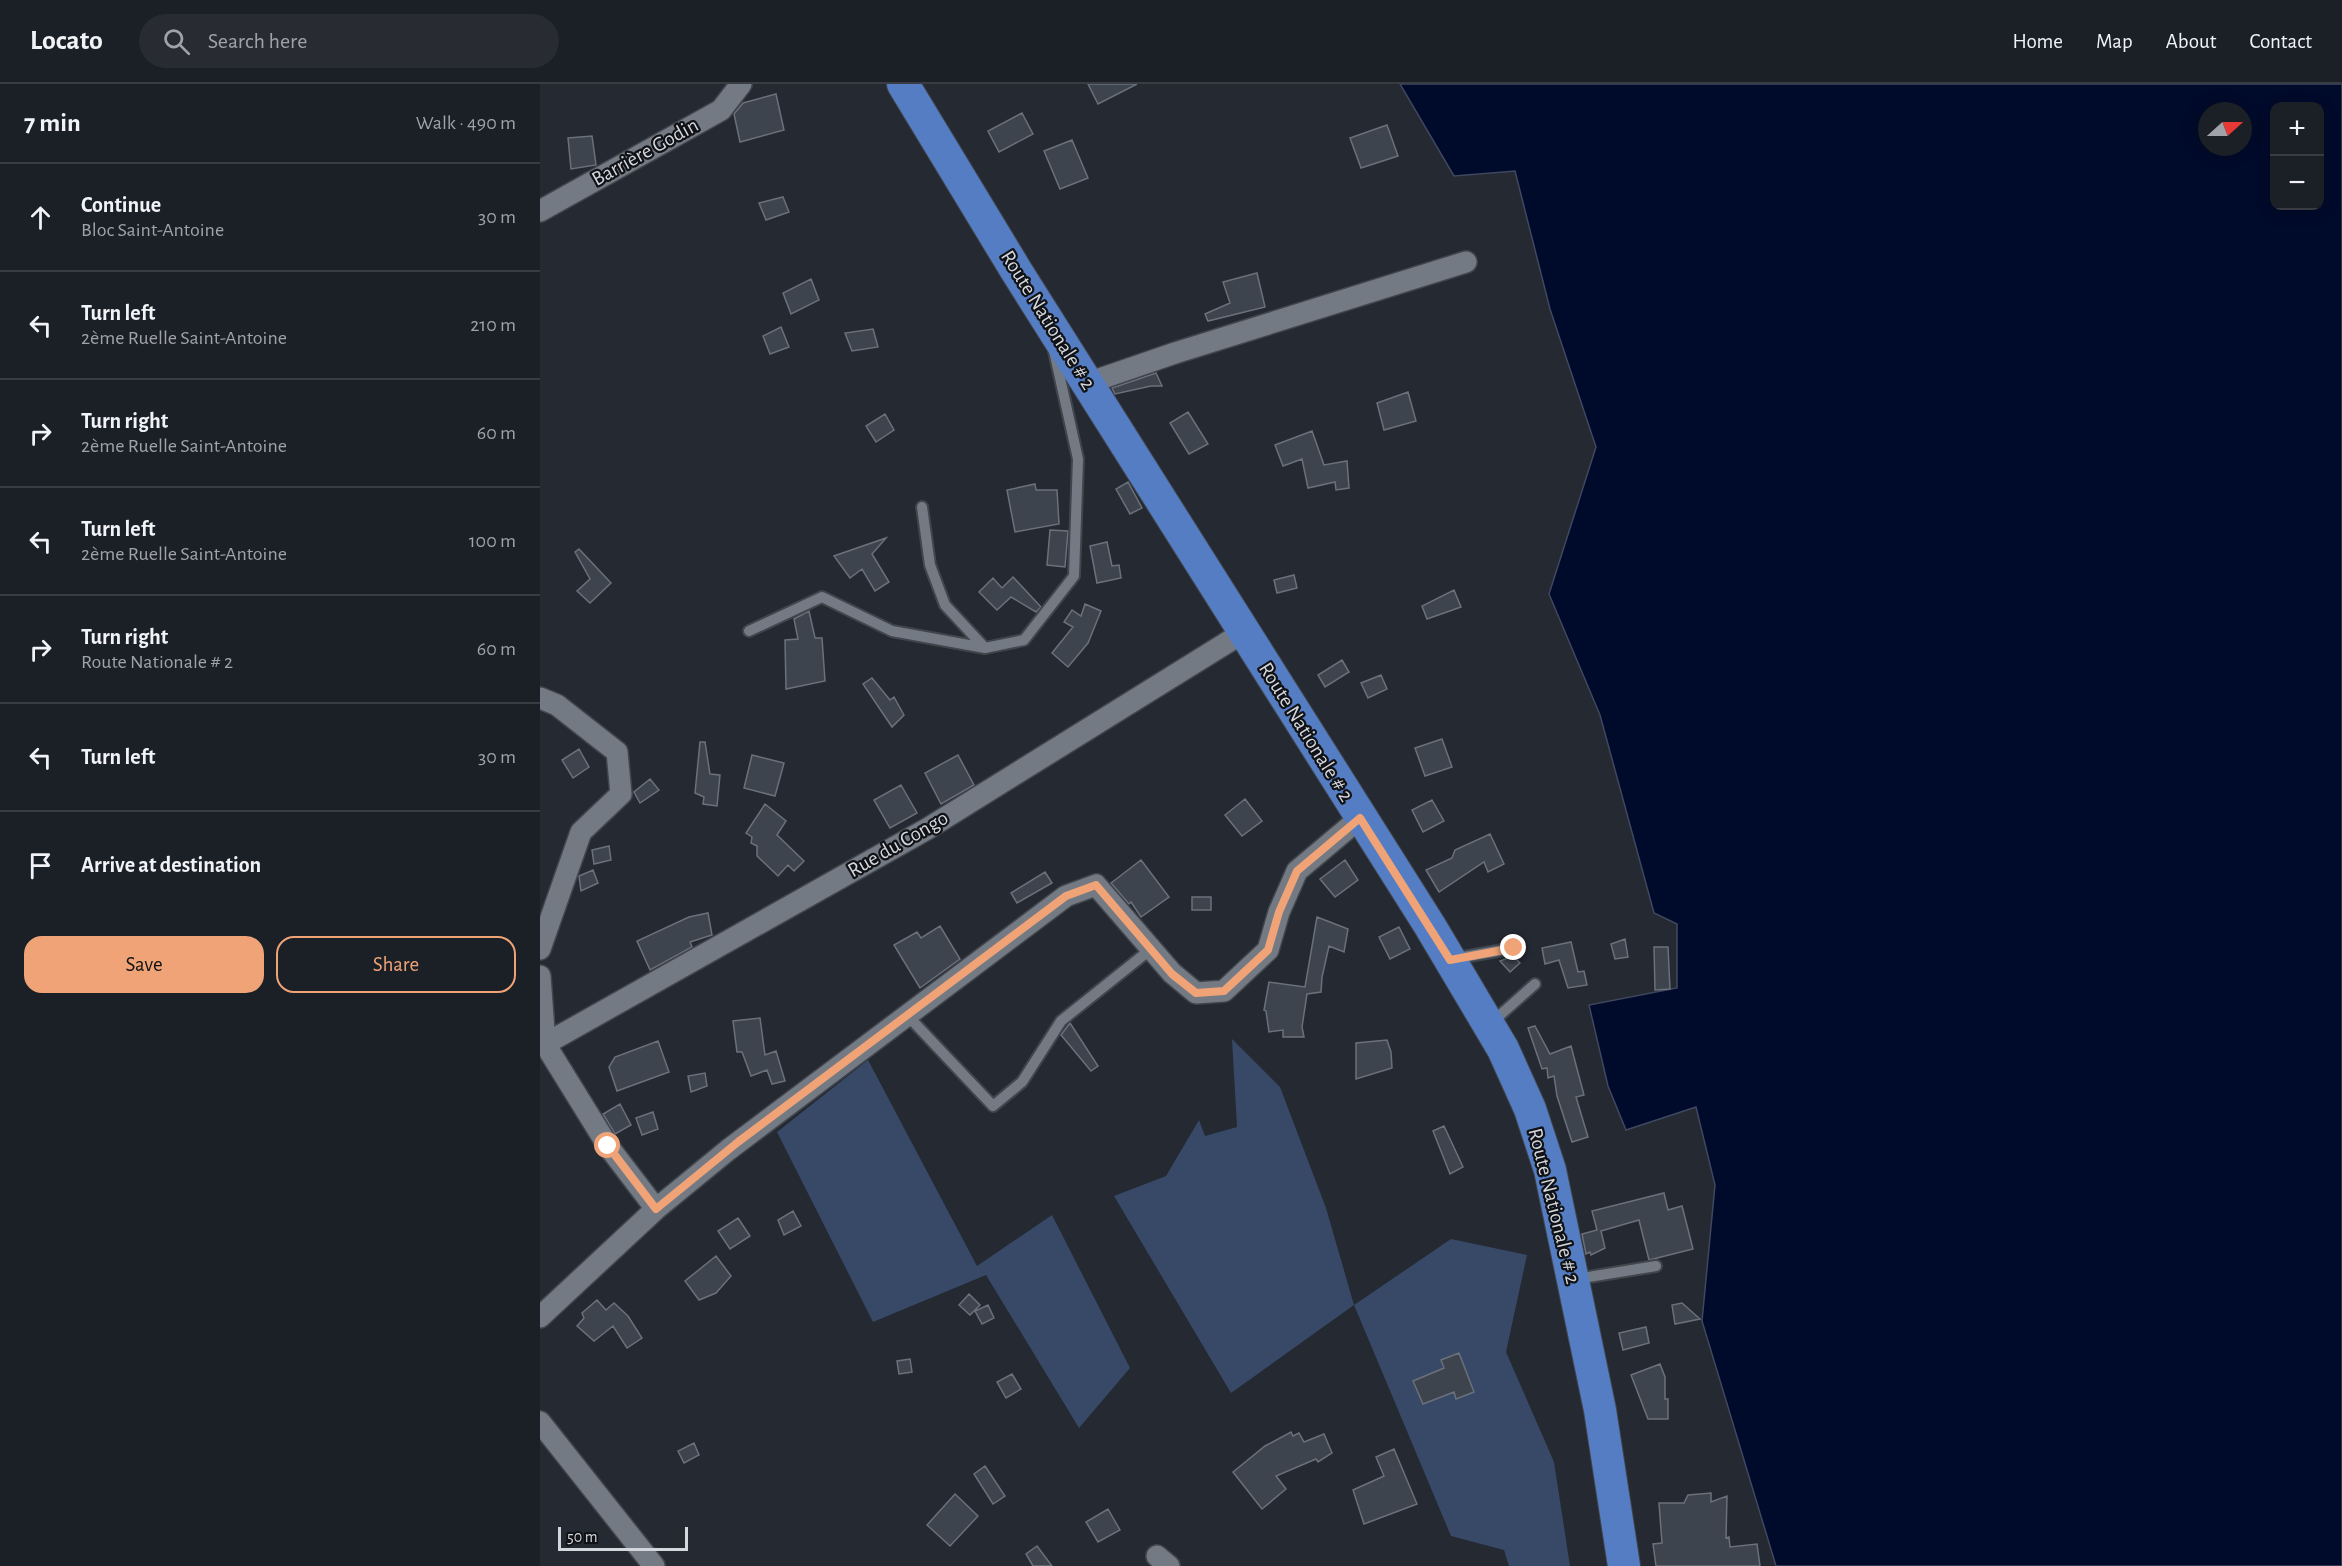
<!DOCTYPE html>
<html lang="en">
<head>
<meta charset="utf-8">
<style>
  body { margin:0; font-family:"Alegreya Sans",sans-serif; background:#282c32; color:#f1f3f6 }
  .controls { position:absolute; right:18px; top:18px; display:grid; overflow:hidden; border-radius:12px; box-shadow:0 3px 15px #0003 }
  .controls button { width:54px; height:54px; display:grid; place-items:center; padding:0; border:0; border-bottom:2px solid #393d43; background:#1b1f26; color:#f1f3f6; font:30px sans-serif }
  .compass { position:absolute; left:1658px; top:18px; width:54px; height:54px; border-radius:50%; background:#1b1f26; box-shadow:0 3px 15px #0003; rotate:69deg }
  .scale { position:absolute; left:18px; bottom:15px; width:130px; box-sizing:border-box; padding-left:6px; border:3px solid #d4d7dd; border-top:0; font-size:16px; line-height:21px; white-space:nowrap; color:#d4d7dd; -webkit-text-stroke:4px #101216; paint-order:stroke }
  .stop { position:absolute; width:18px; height:18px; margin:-14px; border:4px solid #efa377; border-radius:50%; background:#fff }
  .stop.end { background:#efa377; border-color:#fff; box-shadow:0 2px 6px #0008 }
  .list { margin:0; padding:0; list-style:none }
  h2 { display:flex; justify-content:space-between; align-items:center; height:78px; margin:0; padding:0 24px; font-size:26px }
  h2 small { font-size:20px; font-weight:400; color:#a0a2a7 }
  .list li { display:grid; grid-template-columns:39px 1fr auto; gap:18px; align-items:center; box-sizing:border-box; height:108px; padding:0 24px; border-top:2px solid #393d43 }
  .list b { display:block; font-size:22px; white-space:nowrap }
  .list p { margin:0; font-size:20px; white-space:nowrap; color:#a0a2a7 }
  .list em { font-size:20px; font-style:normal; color:#a0a2a7 }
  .actions { display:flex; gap:12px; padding:18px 24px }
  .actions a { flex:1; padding:14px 0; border:2px solid #efa377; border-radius:18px; text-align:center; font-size:21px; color:#efa377 }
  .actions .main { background:#efa377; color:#111 }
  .icon { flex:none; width:33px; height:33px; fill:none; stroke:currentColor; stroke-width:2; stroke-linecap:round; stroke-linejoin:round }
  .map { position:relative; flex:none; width:1802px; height:1482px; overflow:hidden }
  header { display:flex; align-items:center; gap:36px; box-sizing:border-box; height:84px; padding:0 30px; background:#1b1f26; border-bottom:2px solid #393d43 }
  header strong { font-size:28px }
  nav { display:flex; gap:33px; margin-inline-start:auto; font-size:21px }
  .search { width:420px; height:54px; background:#282c32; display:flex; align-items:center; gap:15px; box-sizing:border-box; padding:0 21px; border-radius:33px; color:#a0a2a7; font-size:22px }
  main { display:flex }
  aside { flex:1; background:#1b1f26 }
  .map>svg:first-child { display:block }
</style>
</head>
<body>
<header>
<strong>Locato</strong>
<div class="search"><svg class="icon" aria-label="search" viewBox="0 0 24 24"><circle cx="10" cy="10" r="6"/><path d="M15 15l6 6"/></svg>Search here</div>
<nav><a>Home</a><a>Map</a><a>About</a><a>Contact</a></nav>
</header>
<main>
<aside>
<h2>7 min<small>Walk · 490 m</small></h2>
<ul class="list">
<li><svg class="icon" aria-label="ahead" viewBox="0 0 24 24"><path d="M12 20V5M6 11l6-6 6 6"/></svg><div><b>Continue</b><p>Bloc Saint-Antoine</p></div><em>30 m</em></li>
<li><svg class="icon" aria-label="left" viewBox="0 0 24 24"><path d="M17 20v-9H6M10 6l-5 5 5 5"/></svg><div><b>Turn left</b><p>2ème Ruelle Saint-Antoine</p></div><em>210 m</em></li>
<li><svg class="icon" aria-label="right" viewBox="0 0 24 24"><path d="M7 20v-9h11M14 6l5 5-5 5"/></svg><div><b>Turn right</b><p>2ème Ruelle Saint-Antoine</p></div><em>60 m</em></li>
<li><svg class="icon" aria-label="left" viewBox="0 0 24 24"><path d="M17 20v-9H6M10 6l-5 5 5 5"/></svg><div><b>Turn left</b><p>2ème Ruelle Saint-Antoine</p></div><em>100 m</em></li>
<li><svg class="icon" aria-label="right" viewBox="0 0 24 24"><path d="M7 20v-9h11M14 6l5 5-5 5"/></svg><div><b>Turn right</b><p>Route Nationale # 2</p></div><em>60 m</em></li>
<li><svg class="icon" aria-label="left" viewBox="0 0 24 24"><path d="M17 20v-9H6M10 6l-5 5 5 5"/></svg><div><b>Turn left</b></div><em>30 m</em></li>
<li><svg class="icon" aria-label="arrive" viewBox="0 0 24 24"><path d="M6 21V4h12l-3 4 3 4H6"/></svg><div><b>Arrive at destination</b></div></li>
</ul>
<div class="actions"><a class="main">Save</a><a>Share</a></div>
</aside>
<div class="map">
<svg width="1802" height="1482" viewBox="0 0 1802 1482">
  <rect width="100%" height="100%" fill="#242932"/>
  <!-- green -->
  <path fill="#374967" d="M692 955 740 1003 786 1124 814 1221 911 1155 987 1171 966 1268 1014 1378 1030 1482H969L964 1466 911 1452 814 1221 691 1309 574 1112 626 1092 659 1036 665 1052 697 1043Z
    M328 976 437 1182 512 1131 590 1284 539 1344 446 1191 333 1238 237 1048Z"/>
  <!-- water -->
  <path fill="#000a2a" stroke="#404860" stroke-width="1.5" fill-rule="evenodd" d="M860 0H1802V1482H1236L1162 1237 1175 1101 1156 1023 1086 1046 1068 1002 1049 921 1137 904V840L1114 829 1060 631 1009 510 1056 363 1010 225 975 87 914 92ZM1734 22H1780V122H1734ZM1667 27H1703V63H1667Z"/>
  <!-- building -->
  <path fill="#3e444d" stroke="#6b717b" stroke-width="1.5" d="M548 0H597L558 20Z
    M236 10 244 46 200 58 194 30 203 19Z
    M482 29 493 50 459 68 448 47Z
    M847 41 858 72 821 84 810 54Z
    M52 52 56 81 31 85 28 54Z
    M532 56 548 94 520 105 504 67Z
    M243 113 249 128 226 136 219 119Z
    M717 189 725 223 668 237 665 230 690 219 683 198Z
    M271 195 279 216 251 230 243 209Z
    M241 243 249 263 230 270 223 252Z
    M333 245 338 263 312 267 305 249Z
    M616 289 622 302H611L575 310 572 304Z
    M868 308 876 337 844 346 837 319Z
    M648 328 668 360 649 370 630 339Z
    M345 330 354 346 336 358 326 342Z
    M772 347 784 381 807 377 809 404 796 406 795 398 768 404 762 375 743 382 735 361Z
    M588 398 602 424 590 430 576 405Z
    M495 400 496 406H517L519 440 475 448 467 406Z
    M510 446 528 447 525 483 507 481Z
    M346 454 332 470 349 498 335 507 322 485 310 494 294 472Z
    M567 458 572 482 579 481 581 494 557 499 550 462Z
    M39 465 71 499 50 519 37 507 50 495 35 468Z
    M754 491 757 504 737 509 734 496Z
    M473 493 501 523 496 528 471 513 457 526 439 508 453 494 462 504Z
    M914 506 921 523 887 535 882 522Z
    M545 520 561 527 548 559 528 583 512 569 533 543 524 538 532 526 541 532Z
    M269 527 275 554H282L285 597 246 605 245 556 258 555 254 535Z
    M802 576 809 588 785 603 778 591Z
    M841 591 847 605 828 614 821 599Z
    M332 594 350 616 354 613 364 631 352 643 323 600Z
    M902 655 912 683 885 692 875 664Z
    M160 658H165L170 690 180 691 177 722 163 720 164 713 155 709Z
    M39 665 49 683 33 694 22 676Z
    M212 671 244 679 235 712 204 704Z
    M418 671 434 701 401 720 385 689Z
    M110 695 119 706 100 719 94 708Z
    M361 701 377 729 350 744 334 716Z
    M705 715 722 737 702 752 685 731Z
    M892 716 904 737 883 748 872 726Z
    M225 720 246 737 237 751 264 777 254 787 248 781 238 792 217 772V762L211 759 212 753 206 749Z
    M950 750 964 780 948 788 944 778 899 808 886 786 912 774 915 766Z
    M69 762 71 776 54 780 52 766Z
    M601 776 629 813 601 833 591 818 589 820 571 799Z
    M805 776 818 796 795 813 780 795Z
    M53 786 58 799 41 807 39 792Z
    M505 788 512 799 477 819 471 809Z
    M652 813H671V826H652Z
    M168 829 172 851 150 858 152 863 110 886 97 857 149 833Z
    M777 833 808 845 804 868 789 862 782 893 781 908 767 910 762 943 764 953H743V946L729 948 726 927 724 926 729 898 765 903Z
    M400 842 420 875 380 904 354 861 377 848 381 854Z
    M859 843 870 865 850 875 839 853Z
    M1085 855 1088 873 1075 875 1071 860Z
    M1031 858 1038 888 1044 887 1047 901 1028 904 1019 876 1005 880 1002 864Z
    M1114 863H1128L1130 905 1115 906Z
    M973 872 980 879 970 888 960 877Z
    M220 934 225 971 236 967 245 997 232 1000 227 986 211 992 202 968H197L193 937Z
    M530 939 558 982 551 987 521 951Z
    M995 942 1010 970 1031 962 1044 1011 1036 1013 1048 1053 1032 1058 1017 1012 1014 992 1008 994 1007 984 1002 985 988 944Z
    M847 956 851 968 852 984 816 995V959Z
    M118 957 129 988 77 1007 69 983 75 973Z
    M165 989 167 1002 151 1008 148 992Z
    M80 1020 91 1041 75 1050 63 1030Z
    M113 1028 118 1045 102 1051 96 1034Z
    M904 1042 923 1083 910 1090 893 1047Z
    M1124 1109 1128 1126 1142 1122 1153 1165 1109 1176 1099 1136 1061 1147 1065 1164 1051 1171 1050 1168 1046 1170 1042 1150 1057 1146 1052 1127Z
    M253 1127 261 1142 244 1151 238 1136Z
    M198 1134 210 1152 190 1165 178 1147Z
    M176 1172 191 1192 176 1209 159 1216 145 1197Z
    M429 1210 440 1221 430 1231 419 1221Z
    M57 1216 66 1226 74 1219 88 1232 102 1254 87 1264 73 1242 54 1257 37 1242 44 1234 42 1229Z
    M1142 1219 1160 1235 1135 1240 1132 1221Z
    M448 1221 454 1234 442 1240 435 1227Z
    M1106 1243 1109 1259 1083 1266 1079 1249Z
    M919 1269 934 1308 916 1315 914 1308 883 1320 873 1297 904 1284 901 1276Z
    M370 1275 372 1288 359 1290 357 1277Z
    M1120 1280 1125 1293V1315H1128V1335H1108L1091 1291Z
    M472 1290 481 1305 466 1314 457 1298Z
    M751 1348 753 1352 759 1349 764 1358 784 1350 792 1369 778 1378 776 1375 736 1392 746 1405 722 1425 693 1388 725 1362Z
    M154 1359 159 1371 144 1379 138 1367Z
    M854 1365 877 1420 824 1440 813 1406 844 1392 836 1373Z
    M445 1382 465 1412 453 1420 434 1390Z
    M1171 1409V1418L1187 1412 1186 1454 1189 1453 1190 1463 1217 1460 1220 1482H1116L1113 1460 1122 1459 1119 1419H1144L1148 1411Z
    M415 1410 438 1432 410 1462 387 1441Z
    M568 1425 580 1446 558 1458 546 1438Z
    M497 1462 512 1482H493L486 1470Z"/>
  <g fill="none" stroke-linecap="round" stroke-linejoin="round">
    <defs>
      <path id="lane" d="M382 423 390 481 405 521 445 564
        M209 547 282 513 352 547 445 564 484 556 534 492 538 375 514 267
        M912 875 974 864
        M367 931 453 1022 482 998 521 937 611 865
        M950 940 995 900
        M1036 1195 1116 1182"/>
      <path id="street" d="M0 127 181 26 201 0
        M548 299 635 269 926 178
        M0 614 17 621 77 668 81 710 41 748 0 865
        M0 892 5 960 68 1062 116 1125
        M5 960 387 745 704 548
        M0 1233 116 1125 188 1066 526 812 556 801 632 889 656 909 684 907 728 866 739 828 757 787 820 734
        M0 1338 114 1482
        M617 1472 629 1482"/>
      <path id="primary" d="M363 0 477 188 890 842 963 965 990 1025 1010 1086 1060 1326 1084 1482"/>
    </defs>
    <!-- lane casing -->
    <use href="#lane" stroke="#41454c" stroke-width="14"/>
    <!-- street casing -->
    <use href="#street" stroke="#41454c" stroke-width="24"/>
    <!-- primary casing -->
    <use href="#primary" stroke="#41454c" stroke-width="34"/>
    <!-- lane -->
    <use href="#lane" stroke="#737a84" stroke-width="10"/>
    <!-- street -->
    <use href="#street" stroke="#737a84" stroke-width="21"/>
    <!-- primary -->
    <use href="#primary" stroke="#547dc3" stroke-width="32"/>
  </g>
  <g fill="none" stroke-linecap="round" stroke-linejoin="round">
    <!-- route -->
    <path stroke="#efa377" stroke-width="8" d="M68 1062 116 1125 198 1058 526 812 556 801 632 890 656 909 684 907 728 866 739 828 757 787 820 734 910 876 974 864"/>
  </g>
  <g text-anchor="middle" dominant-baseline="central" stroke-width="4.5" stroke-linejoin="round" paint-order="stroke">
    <!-- street labels -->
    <g font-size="21" fill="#d4d7dd" stroke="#101216">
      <text transform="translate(105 68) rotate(-29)">Barrière Godin</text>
      <text transform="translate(508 236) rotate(58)">Route Nationale # 2</text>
      <text transform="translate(766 648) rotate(58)">Route Nationale # 2</text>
      <text transform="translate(358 760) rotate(-30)">Rue du Congo</text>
      <text transform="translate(1014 1122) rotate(76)">Route Nationale # 2</text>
    </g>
  </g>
</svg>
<div class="controls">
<button>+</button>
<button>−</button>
</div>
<svg class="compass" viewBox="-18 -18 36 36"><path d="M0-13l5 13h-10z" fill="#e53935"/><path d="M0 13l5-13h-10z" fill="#a0a2a7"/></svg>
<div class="scale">50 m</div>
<div class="stop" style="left:68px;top:1062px"></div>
<div class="stop end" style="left:974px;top:864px"></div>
</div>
</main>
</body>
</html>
